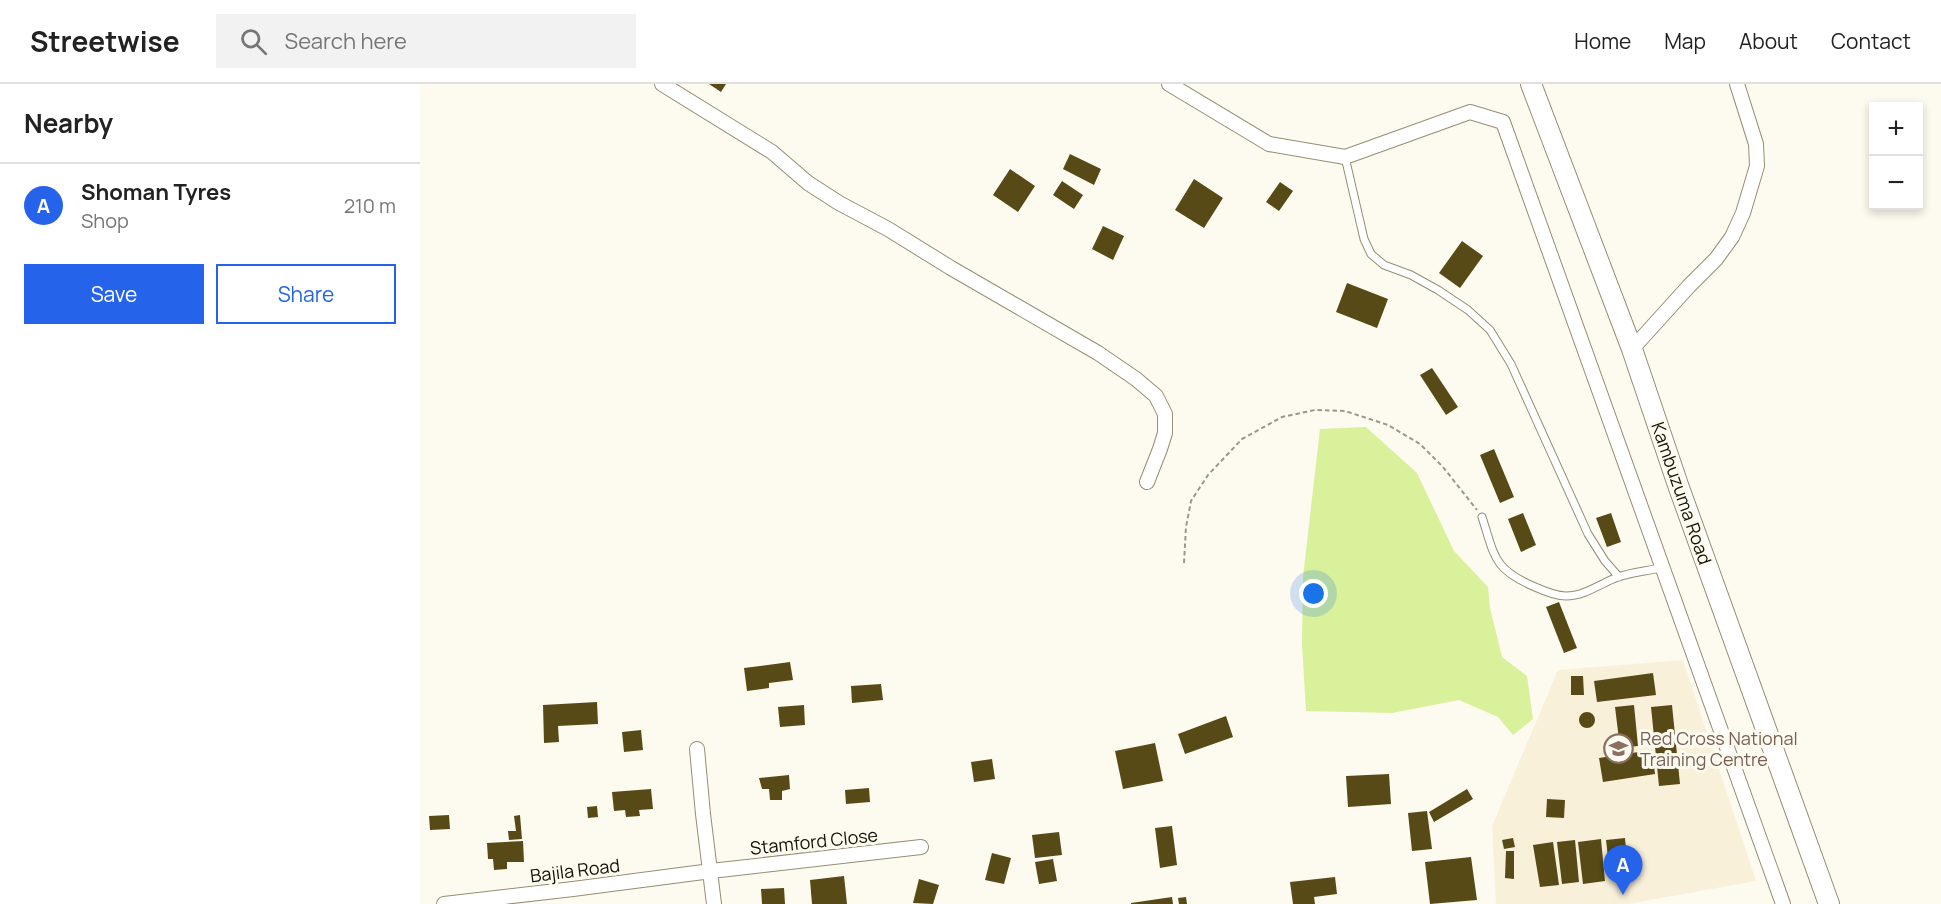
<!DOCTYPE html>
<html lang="en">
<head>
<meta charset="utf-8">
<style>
  body { margin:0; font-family:Manrope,sans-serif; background:#f2f2f2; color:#222 }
  .controls { position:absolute; right:18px; top:18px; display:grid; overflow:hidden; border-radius:0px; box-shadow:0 3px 9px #0003 }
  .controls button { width:54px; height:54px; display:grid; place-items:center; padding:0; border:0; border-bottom:2px solid #e0e0e0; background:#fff; color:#222; font:30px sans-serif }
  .you { position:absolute; left:894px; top:510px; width:21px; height:21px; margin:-15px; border:4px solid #fff; border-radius:50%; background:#1a73e8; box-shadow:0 0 0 9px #1a73e833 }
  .badge { display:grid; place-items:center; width:39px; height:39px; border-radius:50%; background:#2563eb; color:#fff; font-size:20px; font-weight:700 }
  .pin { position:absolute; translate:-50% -50px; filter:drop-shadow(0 2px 3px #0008) }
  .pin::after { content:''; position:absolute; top:32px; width:21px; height:18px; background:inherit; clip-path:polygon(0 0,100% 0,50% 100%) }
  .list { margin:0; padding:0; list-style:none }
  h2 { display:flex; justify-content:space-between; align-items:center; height:78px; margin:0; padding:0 24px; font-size:26px }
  h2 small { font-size:20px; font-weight:400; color:#767676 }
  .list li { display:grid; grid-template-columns:39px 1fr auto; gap:18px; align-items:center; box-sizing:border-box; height:84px; padding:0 24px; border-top:2px solid #e0e0e0 }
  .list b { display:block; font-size:22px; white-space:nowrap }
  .list p { margin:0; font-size:20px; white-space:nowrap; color:#767676 }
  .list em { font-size:20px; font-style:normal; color:#767676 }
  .actions { display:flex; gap:12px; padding:18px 24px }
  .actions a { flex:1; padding:14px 0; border:2px solid #2563eb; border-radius:0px; text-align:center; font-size:21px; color:#2563eb }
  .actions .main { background:#2563eb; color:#fff }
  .icon { flex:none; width:33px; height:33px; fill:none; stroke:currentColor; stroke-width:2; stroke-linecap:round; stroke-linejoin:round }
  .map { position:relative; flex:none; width:1521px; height:820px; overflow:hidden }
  header { display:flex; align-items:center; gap:36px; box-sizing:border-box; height:84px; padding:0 30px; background:#fff; border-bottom:2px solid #e0e0e0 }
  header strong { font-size:28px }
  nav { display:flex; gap:33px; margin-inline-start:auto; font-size:21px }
  .search { width:420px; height:54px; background:#f2f2f2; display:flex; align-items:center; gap:15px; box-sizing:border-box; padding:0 21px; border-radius:0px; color:#767676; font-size:22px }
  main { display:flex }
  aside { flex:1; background:#fff }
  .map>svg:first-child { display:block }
</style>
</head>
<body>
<header>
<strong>Streetwise</strong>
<div class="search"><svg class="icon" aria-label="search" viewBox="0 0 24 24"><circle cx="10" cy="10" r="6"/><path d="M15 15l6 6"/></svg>Search here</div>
<nav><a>Home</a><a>Map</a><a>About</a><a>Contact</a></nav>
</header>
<main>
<aside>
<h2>Nearby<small></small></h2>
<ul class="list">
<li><span class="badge">A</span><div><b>Shoman Tyres</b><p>Shop</p></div><em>210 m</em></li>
</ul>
<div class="actions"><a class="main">Save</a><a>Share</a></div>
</aside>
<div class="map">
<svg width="1521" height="820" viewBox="0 0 1521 820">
  <rect width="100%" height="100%" fill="#fdfbef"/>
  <!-- education -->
  <path fill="#f9f0da" d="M1263 576 1336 797 1208 820H1076L1072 742 1138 586Z"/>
  <!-- green -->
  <path fill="#d8f19a" d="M946 343 997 389 1034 467 1068 503 1070 524 1082 573 1107 592 1113 635 1093 651 1078 633 1039 616 972 629 886 627 882 560 883 493 900 345Z"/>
  <!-- building -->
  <path fill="#574a16" d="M289 0H306L301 8Z
    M650 70 681 85 674 101 643 85Z
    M590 85 615 102 598 128 573 111Z
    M774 95 803 114 784 144 755 126Z
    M642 97 663 111 654 125 633 111Z
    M860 98 873 107 859 127 846 118Z
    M683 142 704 152 693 176 672 165Z
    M1042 157 1063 172 1040 204 1019 189Z
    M927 199 968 215 957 244 916 228Z
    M1012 284 1038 323 1026 331 1000 291Z
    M1074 365 1094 413 1080 419 1060 371Z
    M1103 429 1116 461 1101 468 1088 435Z
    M1191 429 1201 458 1187 463 1176 434Z
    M1139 518 1157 564 1144 569 1126 523Z
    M370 578 373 596 349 599V604L327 607 324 584Z
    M1233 589 1236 611 1177 618 1174 597Z
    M1151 592H1163L1164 611H1151Z
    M461 600 463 616 432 619 431 602Z
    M177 618 178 640 138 642 139 658 124 659 123 621Z
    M384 621 385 641 360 643 358 623Z
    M1214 621 1218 662 1200 664 1195 623Z
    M1252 621 1260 700 1239 702 1231 623Z
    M1159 636a8 8 0 1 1 16 0a8 8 0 1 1-16 0Z
    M806 632 813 653 765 670 758 650Z
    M221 646 223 666 204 668 202 648Z
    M735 659 743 697 703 705 695 667Z
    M1232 666 1235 690 1183 698 1179 674Z
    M572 675 575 695 554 698 551 678Z
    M969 690 971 720 928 723 926 692Z
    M369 691 370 705 362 707V716H350L349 705H342L339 694Z
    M449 704 450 718 426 720 425 706Z
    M231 705 233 725 219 726 220 732 206 733 205 726 194 727 192 708Z
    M1047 705 1053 715 1014 738 1009 728Z
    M1127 715 1145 716 1144 734 1126 733Z
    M177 722 178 733 168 734 167 723Z
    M1007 727 1012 765 992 767 988 729Z
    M29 731 30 745 10 746 9 732Z
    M100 731 102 755 89 756 88 747H96L94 732Z
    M752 742 757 781 740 784 735 744Z
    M639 748 642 771 615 774 612 751Z
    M1093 754 1095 763 1084 765 1082 756Z
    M1205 754 1208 789 1190 791 1186 756Z
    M1181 755 1185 797 1163 800 1158 758Z
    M1155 756 1159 798 1142 800 1137 758Z
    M103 757 104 778H87V785L74 786 73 775H68L67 759Z
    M1133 758 1139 801 1120 803 1113 761Z
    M1086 767H1094V795L1085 794Z
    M572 769 591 774 584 800 565 796Z
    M1051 773 1057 816 1010 820 1005 778Z
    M633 775 637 797 619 800 615 778Z
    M424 792 427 820H392L390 796Z
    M915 793 917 810 894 813 895 820H873L870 798Z
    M499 795 519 801 513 820 493 819Z
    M364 804 365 820H342L341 805Z
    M752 813 753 820H711V819Z
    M766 813 767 820H759L758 814Z"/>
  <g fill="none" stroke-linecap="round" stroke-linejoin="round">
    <defs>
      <path id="lane" d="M925 73 944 155 951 170 964 181 991 191 1018 206 1048 226 1070 246 1091 280 1168 450 1185 477 1199 493
        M1062 433C1075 473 1073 485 1115 503 1124 507 1136 512 1146 512 1165 512 1181 499 1198 493 1212 488 1229 487 1244 483"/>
      <path id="street" d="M242 0 352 68 388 99 419 119 468 145 531 184 678 269 716 295 736 312 745 330V349L740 365 727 398
        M749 0 849 60 925 73 1050 28 1083 38 1363 820
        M1212 265 1269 202 1296 175 1312 153 1323 129 1337 82 1336 60 1317 0
        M277 665 283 730 294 820
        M24 820 153 805 291 787 501 763"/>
      <path id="secondary" d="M1111 0 1212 265 1258 401 1409 820"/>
    </defs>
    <!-- lane casing -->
    <use href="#lane" stroke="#958e74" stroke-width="9"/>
    <!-- street casing -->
    <use href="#street" stroke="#958e74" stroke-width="16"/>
    <!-- secondary casing -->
    <use href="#secondary" stroke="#958e74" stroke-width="22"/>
    <!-- path -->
    <path stroke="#9a988d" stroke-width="2" stroke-dasharray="4.5 3" stroke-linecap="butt" d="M764 479 766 443 771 417 788 391 822 355 862 333 895 326 925 327 968 341 1000 360 1023 383 1057 426"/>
    <!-- lane -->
    <use href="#lane" stroke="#fff" stroke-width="7"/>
    <!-- street -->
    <use href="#street" stroke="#fff" stroke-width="14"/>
    <!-- secondary -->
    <use href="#secondary" stroke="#fff" stroke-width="20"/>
  </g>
  <!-- icons -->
  <defs>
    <symbol id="university-ring" viewBox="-11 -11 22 22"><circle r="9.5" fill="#fdfbef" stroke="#8d6e63" stroke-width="1.5"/><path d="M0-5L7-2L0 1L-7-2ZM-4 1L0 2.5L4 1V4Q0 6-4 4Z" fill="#8d6e63"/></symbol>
  </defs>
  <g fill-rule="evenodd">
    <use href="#university-ring" x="1182" y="648" width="33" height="33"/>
  </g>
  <g text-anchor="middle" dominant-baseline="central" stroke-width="6" stroke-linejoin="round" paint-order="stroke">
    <!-- street labels -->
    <g font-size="18" fill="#141208" stroke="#fdfbef">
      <text transform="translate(1262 409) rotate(71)">Kambuzuma Road</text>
      <text transform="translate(394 757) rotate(-6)">Stamford Close</text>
      <text transform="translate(155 786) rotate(-7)">Bajila Road</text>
    </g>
    <!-- education labels -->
    <g font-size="18" fill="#785e54" stroke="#fdfbef" text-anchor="start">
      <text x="1220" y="654">Red Cross National<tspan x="1220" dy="21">Training Centre</tspan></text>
    </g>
  </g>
</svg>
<div class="controls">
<button>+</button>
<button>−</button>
</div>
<div class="you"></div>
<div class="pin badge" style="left:1203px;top:811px">A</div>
</div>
</main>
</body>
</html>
